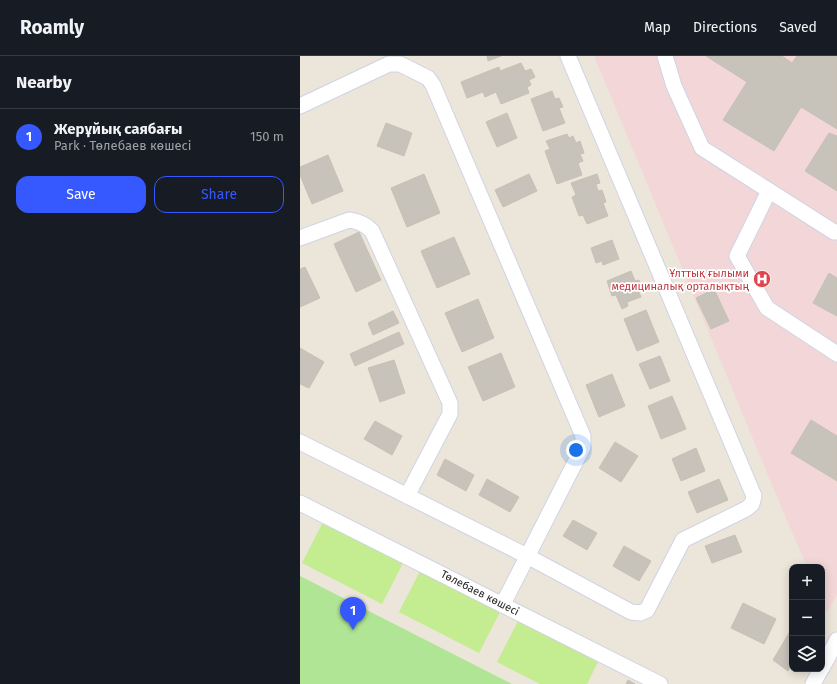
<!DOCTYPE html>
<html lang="en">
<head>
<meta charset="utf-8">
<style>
  body { margin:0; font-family:"Fira Sans",sans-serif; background:#242831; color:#f1f3f6 }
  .controls { position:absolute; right:12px; bottom:12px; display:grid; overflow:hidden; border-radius:8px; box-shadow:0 2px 10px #0003 }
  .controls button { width:36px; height:36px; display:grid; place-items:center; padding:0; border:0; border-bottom:1px solid #363941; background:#171b24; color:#f1f3f6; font:20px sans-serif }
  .you { position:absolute; left:276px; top:394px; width:14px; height:14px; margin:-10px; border:3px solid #fff; border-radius:50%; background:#1a73e8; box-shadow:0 0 0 6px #1a73e833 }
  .badge { display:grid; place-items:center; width:26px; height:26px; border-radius:50%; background:#3558ff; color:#fff; font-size:13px; font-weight:700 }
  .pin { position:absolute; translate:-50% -33px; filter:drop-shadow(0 1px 2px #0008) }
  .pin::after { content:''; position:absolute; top:21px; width:14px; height:12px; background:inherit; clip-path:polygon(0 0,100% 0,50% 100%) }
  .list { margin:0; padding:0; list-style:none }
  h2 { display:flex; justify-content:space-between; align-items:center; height:52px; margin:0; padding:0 16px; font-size:17px }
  h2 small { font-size:13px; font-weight:400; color:#9ea1a6 }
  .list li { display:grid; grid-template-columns:26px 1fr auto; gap:12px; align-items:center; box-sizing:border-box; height:56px; padding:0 16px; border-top:1px solid #363941 }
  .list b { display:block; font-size:15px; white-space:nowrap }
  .list p { margin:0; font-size:13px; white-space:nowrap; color:#9ea1a6 }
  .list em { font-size:13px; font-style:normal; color:#9ea1a6 }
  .actions { display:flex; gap:8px; padding:12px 16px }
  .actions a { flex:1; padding:9px 0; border:1px solid #3558ff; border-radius:12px; text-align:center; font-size:14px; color:#3558ff }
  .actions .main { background:#3558ff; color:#fff }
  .icon { flex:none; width:22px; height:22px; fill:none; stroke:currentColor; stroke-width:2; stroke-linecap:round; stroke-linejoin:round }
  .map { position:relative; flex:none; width:537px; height:628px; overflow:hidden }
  header { display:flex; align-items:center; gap:24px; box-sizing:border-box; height:56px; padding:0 20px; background:#171b24; border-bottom:1px solid #363941 }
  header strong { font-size:19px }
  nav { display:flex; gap:22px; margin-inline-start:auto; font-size:14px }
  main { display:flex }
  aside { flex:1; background:#171b24 }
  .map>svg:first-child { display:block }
</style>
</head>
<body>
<header>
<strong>Roamly</strong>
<nav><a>Map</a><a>Directions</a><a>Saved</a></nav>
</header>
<main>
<aside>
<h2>Nearby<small></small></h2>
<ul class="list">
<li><span class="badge">1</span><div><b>Жерұйық саябағы</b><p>Park · Төлебаев көшесі</p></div><em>150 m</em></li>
</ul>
<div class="actions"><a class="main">Save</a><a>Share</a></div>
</aside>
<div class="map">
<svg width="537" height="628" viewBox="0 0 537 628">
  <rect width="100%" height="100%" fill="#ece5da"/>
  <!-- medical -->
  <path fill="#f3d7d8" d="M294 0H537V539L527 556 522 546V511H507L479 446Z"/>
  <!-- green -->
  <path fill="#afe595" d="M0 520 212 628H0Z"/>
  <!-- pitch -->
  <path fill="#c4ec90" d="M24 464 104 505 82 548 2 507Z
    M121 513 201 554 179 597 99 556Z
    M219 563 299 604 287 628H240L197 606Z"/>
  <!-- building -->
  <path fill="#c7c2ba" stroke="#c7c1b4" d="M187 0H201L188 5Z
    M406 0H482L492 7 497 0H537V73L501 51 474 95 423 64 447 26Z
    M221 7 225 15 231 13 235 21 229 24 231 29 227 31 229 37 201 48 196 36 185 41 183 36 167 42 161 26 199 11 200 15Z
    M252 35 255 43 259 42 263 51 259 52 265 67 243 75 231 43Z
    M207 57 217 82 197 91 186 66Z
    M86 67 112 77 104 100 77 90Z
    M529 77 537 80V135L505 115Z
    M267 78 269 82 273 80 276 87 280 85 284 97 280 98 283 105 278 107 282 119 257 128 245 95 250 93 246 85Z
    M28 99 43 135 12 148 0 119V111Z
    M124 118 140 157 107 171 91 132Z
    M229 118 237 135 203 151 195 134Z
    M297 118 300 127 296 128 298 135 302 134 306 146 303 147 308 160 287 168 283 159 279 160 272 141 276 139 271 127Z
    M59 176 81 224 56 236 34 188Z
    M154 181 170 218 137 232 121 195Z
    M312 184 319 203 303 209 302 205 296 207 291 192Z
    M5 211 20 242 0 251V213Z
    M331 215 335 225 339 224 341 230 337 232 341 241 327 246 328 250 322 253 316 239 312 240 307 225Z
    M529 217 537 222V260L513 247Z
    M414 233 429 265 411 273 396 242Z
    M178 243 194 282 162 296 145 257Z
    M346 254 359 286 337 295 324 263Z
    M93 255 99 267 73 279 68 267Z
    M99 276 104 288 55 310 50 298Z
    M0 292 24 306 9 332 0 328Z
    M201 297 215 331 183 345 168 311Z
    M360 300 370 325 350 333 339 308Z
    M94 304 105 337 80 346 68 312Z
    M312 318 325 350 299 361 286 329Z
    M372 340 386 373 361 383 348 350Z
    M511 364 537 380V425L491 397Z
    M75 365 102 380 92 399 64 383Z
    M315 386 338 400 321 426 299 412Z
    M396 392 405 415 381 425 372 403Z
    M145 403 174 419 166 435 137 419Z
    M187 423 219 441 210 456 179 439Z
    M419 423 428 444 397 457 388 436Z
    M273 464 297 477 287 494 263 480Z
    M435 479 442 496 412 507 405 490Z
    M324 490 351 505 339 525 313 510Z
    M443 547 476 563 464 588 431 572Z
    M492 572V607L488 615 473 604Z
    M328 624 335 628H326Z"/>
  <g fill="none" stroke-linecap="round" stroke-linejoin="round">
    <defs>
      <path id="minor" d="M365 0 374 30 402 92 534 176H537
        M0 50 89 8H100L128 22 133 29 283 380V391L203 548
        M469 135 437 200 467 252 537 298
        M0 182 49 164C58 165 66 169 72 175L150 347V358L107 440
        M0 386 227 500 331 556 340 557 347 554 383 484 446 453 452 448 454 440 268 0
        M0 447 360 628
        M522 612 537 584
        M513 628 521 613"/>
    </defs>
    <!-- minor casing -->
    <use href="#minor" stroke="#d0d3e3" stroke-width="17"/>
    <!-- minor -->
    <use href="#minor" stroke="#fff" stroke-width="15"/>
  </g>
  <!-- icons -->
  <defs>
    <symbol id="hospital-disc" viewBox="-11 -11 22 22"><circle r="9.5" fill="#e0444e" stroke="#fff"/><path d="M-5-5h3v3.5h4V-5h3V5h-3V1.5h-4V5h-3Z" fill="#fff"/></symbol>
  </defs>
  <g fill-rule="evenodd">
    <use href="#hospital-disc" x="452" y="213" width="20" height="20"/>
  </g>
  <g text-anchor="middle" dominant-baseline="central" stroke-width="3.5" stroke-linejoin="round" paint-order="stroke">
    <!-- health labels -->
    <g font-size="11" fill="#be3a42" stroke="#fff" text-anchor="end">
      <text x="449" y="217">Ұлттық ғылыми<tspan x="449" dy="13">медициналық орталықтың</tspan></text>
    </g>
    <!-- street labels -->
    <g font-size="11" fill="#292929" stroke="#fff">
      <text transform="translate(180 537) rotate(27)">Төлебаев көшесі</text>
    </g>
  </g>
</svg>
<div class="controls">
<button>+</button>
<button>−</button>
<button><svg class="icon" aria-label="layers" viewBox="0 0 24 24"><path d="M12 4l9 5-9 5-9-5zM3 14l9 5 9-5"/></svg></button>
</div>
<div class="you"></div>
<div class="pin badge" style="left:53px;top:574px">1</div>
</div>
</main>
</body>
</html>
